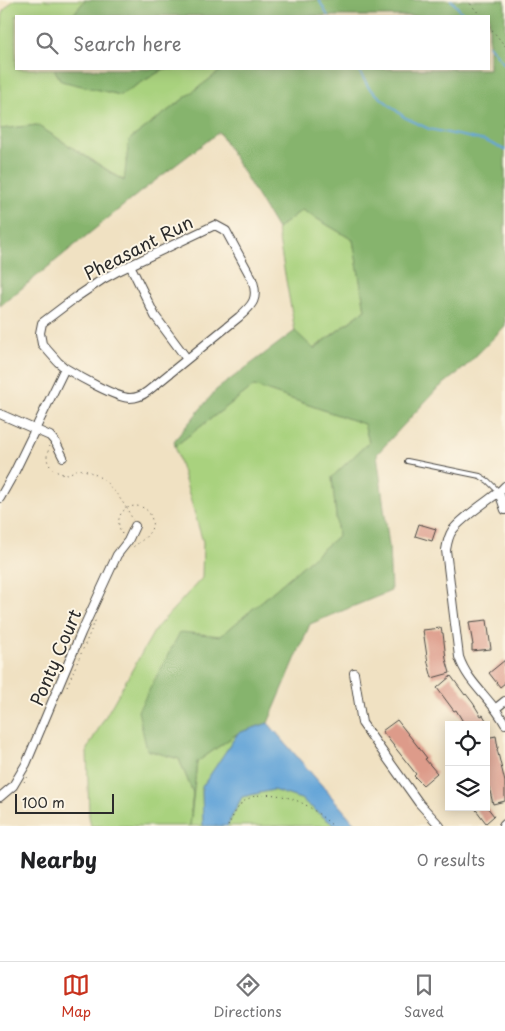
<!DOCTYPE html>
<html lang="en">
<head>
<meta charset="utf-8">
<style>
  body { margin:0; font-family:"Playpen Sans",sans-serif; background:#f2f2f2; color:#202124 }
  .controls { position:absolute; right:15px; bottom:15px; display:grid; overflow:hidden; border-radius:0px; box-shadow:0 2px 12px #0003 }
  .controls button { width:45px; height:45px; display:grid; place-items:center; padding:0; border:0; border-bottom:1px solid #e0e0e0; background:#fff; color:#202124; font:25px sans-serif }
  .scale { position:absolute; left:15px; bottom:12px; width:99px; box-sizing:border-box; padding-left:5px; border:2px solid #2b2b2b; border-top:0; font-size:14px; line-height:18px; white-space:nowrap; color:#2b2b2b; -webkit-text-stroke:4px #fcf5e5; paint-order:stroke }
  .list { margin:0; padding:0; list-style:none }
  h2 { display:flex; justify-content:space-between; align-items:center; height:65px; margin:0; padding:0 20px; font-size:21px }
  h2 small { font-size:16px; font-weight:400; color:#757577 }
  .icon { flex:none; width:28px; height:28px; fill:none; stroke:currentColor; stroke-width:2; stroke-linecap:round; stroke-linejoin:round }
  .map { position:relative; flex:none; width:505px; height:826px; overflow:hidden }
  .search { position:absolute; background:#fff; box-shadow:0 2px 12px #0003; left:15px; right:15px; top:15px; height:55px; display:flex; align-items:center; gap:12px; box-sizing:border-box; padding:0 18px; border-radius:0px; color:#757577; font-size:19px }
  .sheet { height:135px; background:#fff }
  nav { display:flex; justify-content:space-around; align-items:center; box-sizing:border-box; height:70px; border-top:1px solid #e0e0e0; background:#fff; font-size:14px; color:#757577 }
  nav a { display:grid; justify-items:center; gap:2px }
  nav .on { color:#c8321e }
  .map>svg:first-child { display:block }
</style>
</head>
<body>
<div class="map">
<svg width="505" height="826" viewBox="0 0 505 826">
  <rect width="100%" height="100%" fill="#fcf5e5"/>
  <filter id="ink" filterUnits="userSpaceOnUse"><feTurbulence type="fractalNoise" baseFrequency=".02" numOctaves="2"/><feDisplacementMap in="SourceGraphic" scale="10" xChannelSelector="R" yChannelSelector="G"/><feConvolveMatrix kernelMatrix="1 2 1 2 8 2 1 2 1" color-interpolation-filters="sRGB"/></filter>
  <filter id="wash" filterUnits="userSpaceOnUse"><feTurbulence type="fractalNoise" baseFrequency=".0096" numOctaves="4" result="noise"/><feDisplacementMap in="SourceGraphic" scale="20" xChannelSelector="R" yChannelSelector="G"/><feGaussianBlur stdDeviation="1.12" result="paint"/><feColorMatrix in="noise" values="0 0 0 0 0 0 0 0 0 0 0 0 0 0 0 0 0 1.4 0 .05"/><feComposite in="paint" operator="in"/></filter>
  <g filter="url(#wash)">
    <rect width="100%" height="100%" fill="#f0e1c2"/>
    <!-- green -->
    <path fill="#a9d27e" stroke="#6a7e54" d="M14 0H85L72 16H16V69H54L62 81 120 95 164 69H223L129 140 125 181 37 125 0 129V45L3 11Z
      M302 210 353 240 365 310 313 349 295 331 277 229Z
      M254 386 364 424 369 442 332 477 338 536 221 636 180 633 147 750 179 759 193 793 191 812 197 762 238 733 202 787 203 826H91L89 816 87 749 156 628 202 578 203 542 175 446Z
      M273 790 301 799 335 826H227L242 797Z"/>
    <!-- forest -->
    <path fill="#86b46d" stroke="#58704c" d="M85 0H505V326L464 368 436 390 377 454 389 546 391 591 310 624 268 723 238 733 197 762 190 826 193 793 179 759 147 750 138 711 180 632 221 636 338 536 332 477 369 442 364 424 254 386 175 446 174 441 216 390 295 331 314 349 365 310 353 240 302 210 277 229 219 132 139 193 0 306V129L37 125 124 181 129 140 223 69H489V16H72Z
      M54 69H164L120 95 61 81Z"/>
    <!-- water -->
    <path fill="#65a5d8" stroke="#486882" d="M268 723 357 826H335L301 799 273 790 242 797 227 826H203L202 787 238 733Z"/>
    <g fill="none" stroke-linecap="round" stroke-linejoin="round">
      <!-- stream -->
      <path stroke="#65a5d8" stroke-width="2" d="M319 0 328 16
        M451 0 465 16
        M489 45 505 65
        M358 69 369 88 404 117 429 129 486 141 505 150"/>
    </g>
    <g id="blocks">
      <!-- building -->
      <path fill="#dd9b8a" d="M419 524 436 529 432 541 415 536Z
        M487 620 491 649 472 651V645H473L469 622Z
        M441 628 442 633H443L446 659 450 673 432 678 428 663 423 630Z
        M505 660V683L500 687 489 673Z
        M451 676 465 695 466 694 473 703 481 716 483 715 489 725H465L456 710 454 711 437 688Z
        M397 720 427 758 425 759 437 773 423 785 414 776 416 774 382 731Z
        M496 736 498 748 497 749 505 782V801L493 804 489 787 488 788 486 781V738Z
        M474 807H487L494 816 486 823Z"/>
    </g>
  </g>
  <g filter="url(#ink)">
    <use href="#blocks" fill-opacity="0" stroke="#494642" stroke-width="1"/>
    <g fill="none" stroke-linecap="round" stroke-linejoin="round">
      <defs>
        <path id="lane" d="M407 461 480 476 488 481 499 492"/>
        <path id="street" d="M215 225 226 231 252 279C259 298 253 305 239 317L148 391C143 395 136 398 130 398 116 398 78 376 65 368L58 362 42 344 40 333 42 323 75 298 103 279 116 272Z
          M130 265 155 316 187 359
          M0 414 50 436 56 443 63 457
          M505 486 499 492C486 502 460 519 452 531 448 537 447 544 446 550L459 657C468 684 492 699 505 724
          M499 492 505 510
          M0 498 14 473 65 368
          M354 673 362 723 419 803 440 826
          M495 709 505 701
          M0 797 13 786 26 764 81 633 117 555 128 541 135 526
          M503 826 505 824"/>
      </defs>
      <!-- lane casing -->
      <use href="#lane" stroke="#494642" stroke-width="6"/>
      <!-- street casing -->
      <use href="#street" stroke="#494642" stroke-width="10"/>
      <!-- path -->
      <path stroke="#494642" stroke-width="1" stroke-dasharray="1 4" stroke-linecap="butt" d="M467 0 481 16
        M489 26 505 46
        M50 446C49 449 47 453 47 457 47 467 57 474 66 474 70 474 73 471 77 470 82 469 88 471 92 473 109 480 125 504 133 520
        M122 534C107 506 147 495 152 520 153 525 152 530 148 534 145 539 138 543 133 547
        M67 686 96 619
        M24 782 29 775
        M228 826C232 818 236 809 242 803 260 787 294 796 312 809 319 814 326 820 333 826"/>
      <!-- lane -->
      <use href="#lane" stroke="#fff" stroke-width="4"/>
      <!-- street -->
      <use href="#street" stroke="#fff" stroke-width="8"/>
    </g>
  </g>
  <g text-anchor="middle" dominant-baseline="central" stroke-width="4" stroke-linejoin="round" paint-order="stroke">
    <!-- street labels -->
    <g font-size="18" fill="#2b2b2b" stroke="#fcf5e5">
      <text transform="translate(138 247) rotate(-27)">Pheasant Run</text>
      <text transform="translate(55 657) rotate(-67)">Ponty Court</text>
    </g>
  </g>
</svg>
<div class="controls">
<button><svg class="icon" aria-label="locate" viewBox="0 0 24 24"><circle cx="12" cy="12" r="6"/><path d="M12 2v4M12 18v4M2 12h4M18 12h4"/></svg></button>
<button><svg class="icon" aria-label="layers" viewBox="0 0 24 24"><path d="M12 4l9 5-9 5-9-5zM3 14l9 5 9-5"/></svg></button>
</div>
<div class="scale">100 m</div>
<div class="search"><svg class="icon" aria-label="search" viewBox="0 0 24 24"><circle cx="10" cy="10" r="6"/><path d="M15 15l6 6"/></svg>Search here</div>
</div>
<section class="sheet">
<h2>Nearby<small>0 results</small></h2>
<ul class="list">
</ul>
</section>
<nav>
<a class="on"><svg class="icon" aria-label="map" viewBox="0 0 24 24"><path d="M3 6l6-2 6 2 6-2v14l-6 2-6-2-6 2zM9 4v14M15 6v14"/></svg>Map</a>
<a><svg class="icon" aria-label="directions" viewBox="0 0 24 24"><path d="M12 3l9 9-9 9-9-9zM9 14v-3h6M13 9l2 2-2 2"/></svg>Directions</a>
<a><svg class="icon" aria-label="saved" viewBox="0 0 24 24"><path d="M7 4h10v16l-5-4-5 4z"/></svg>Saved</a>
</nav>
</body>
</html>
